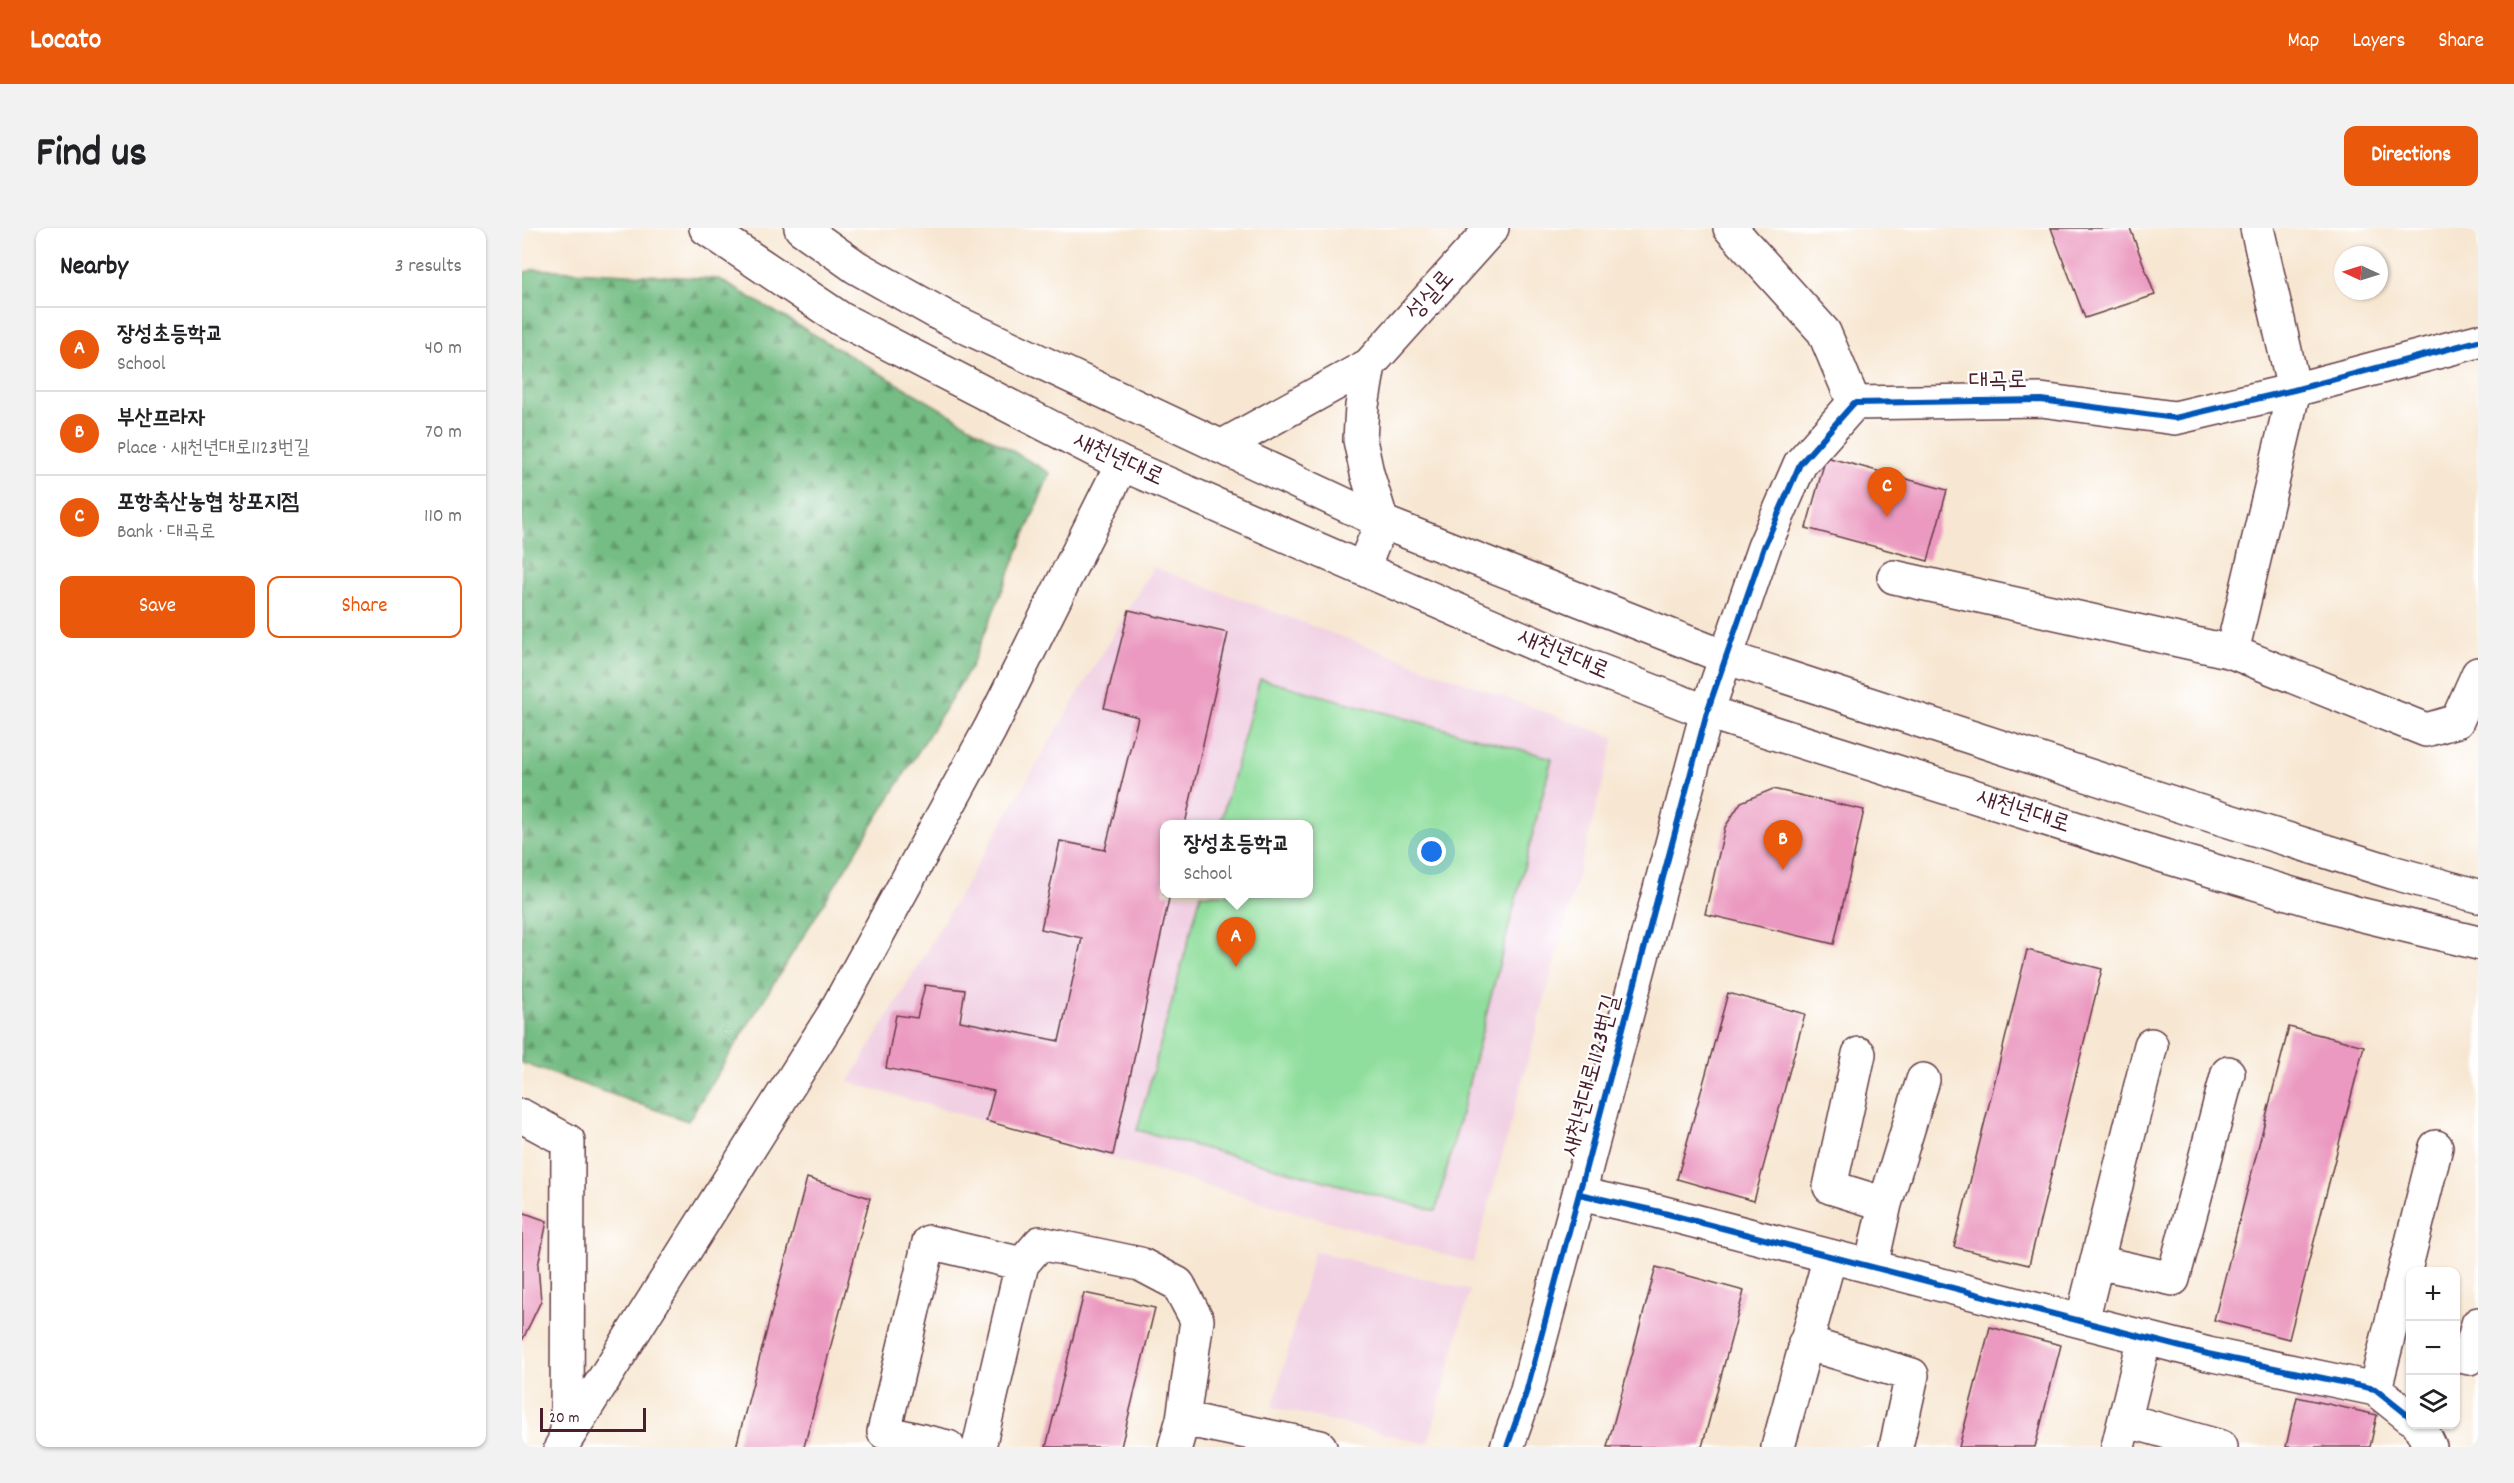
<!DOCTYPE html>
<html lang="en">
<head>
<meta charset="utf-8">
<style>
  body { margin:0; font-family:Dekko,"Poor Story",sans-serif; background:#f2f2f2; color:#202124 }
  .controls { position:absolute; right:18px; bottom:18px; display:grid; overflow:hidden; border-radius:12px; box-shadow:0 2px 4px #0004 }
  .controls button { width:54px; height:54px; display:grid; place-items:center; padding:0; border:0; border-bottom:2px solid #e0e0e0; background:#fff; color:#202124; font:30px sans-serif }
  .compass { position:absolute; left:1812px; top:18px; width:54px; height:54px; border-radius:50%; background:#fff; box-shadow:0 2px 4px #0004; rotate:274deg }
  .scale { position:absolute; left:18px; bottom:15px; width:106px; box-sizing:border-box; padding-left:6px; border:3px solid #4a1f2b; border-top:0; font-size:16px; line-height:21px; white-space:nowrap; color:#4a1f2b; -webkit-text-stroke:4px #fff; paint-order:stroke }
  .you { position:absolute; left:910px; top:624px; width:21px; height:21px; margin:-15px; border:4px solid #fff; border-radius:50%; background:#1a73e8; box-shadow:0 0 0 9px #1a73e833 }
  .badge { display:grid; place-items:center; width:39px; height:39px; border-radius:50%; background:#ea580c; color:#fff; font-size:20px; font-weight:700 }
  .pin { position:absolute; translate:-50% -50px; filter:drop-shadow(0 2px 3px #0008) }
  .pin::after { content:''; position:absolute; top:32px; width:21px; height:18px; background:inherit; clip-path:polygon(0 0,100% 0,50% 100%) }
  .popup { position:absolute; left:638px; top:592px; width:153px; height:78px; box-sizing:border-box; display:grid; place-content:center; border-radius:12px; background:#fff; filter:drop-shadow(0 2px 4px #0005); font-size:20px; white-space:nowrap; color:#757577 }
  .popup b { font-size:22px; color:#202124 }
  .popup::after { content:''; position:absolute; left:50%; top:100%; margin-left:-12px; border:12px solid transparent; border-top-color:#fff }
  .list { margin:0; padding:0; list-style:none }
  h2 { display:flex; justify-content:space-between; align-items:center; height:78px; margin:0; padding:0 24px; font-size:26px }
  h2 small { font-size:20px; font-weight:400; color:#757577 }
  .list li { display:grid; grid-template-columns:39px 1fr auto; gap:18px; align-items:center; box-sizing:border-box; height:84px; padding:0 24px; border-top:2px solid #e0e0e0 }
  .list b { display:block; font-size:22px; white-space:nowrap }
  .list p { margin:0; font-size:20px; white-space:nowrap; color:#757577 }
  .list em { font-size:20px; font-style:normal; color:#757577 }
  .actions { display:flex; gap:12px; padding:18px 24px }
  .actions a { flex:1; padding:14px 0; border:2px solid #ea580c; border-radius:12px; text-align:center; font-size:21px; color:#ea580c }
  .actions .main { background:#ea580c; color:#fff }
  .icon { flex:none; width:33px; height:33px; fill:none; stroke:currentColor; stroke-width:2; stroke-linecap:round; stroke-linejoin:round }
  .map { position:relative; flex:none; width:1956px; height:1219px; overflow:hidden; border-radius:12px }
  header { display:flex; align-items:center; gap:36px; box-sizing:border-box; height:84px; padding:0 30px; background:#ea580c; color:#fff }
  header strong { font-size:28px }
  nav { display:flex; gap:33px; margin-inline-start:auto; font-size:21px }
  .intro { display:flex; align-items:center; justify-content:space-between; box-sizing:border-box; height:144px; padding:0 36px }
  h1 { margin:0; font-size:42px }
  .button { padding:15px 27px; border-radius:12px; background:#ea580c; color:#fff; font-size:21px; font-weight:700 }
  main { display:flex; gap:36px; padding:0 36px }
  aside { flex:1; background:#fff; border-radius:12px; box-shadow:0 2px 4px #0004 }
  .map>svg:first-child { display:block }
</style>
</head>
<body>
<header>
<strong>Locato</strong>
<nav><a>Map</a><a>Layers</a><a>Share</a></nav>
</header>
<div class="intro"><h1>Find us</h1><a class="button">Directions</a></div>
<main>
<aside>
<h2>Nearby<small>3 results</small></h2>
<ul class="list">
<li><span class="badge">A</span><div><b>장성초등학교</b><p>School</p></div><em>40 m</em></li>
<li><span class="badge">B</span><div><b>부산프라자</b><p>Place · 새천년대로1123번길</p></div><em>70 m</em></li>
<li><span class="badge">C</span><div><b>포항축산농협 창포지점</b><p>Bank · 대곡로</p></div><em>110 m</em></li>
</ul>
<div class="actions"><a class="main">Save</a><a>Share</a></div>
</aside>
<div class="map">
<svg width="1956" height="1219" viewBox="0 0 1956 1219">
  <defs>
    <pattern id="forest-firs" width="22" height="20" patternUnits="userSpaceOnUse" patternTransform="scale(1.5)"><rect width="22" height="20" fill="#74bd84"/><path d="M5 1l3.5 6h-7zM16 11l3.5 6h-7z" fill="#61996c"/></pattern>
  </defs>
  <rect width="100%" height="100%" fill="#fff"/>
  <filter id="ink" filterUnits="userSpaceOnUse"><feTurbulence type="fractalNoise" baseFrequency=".0167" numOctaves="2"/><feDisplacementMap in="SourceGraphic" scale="12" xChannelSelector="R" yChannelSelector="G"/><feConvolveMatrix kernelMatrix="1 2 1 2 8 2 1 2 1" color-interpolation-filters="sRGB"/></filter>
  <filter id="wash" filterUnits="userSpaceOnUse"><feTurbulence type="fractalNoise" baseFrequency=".008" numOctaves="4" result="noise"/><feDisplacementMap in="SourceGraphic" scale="24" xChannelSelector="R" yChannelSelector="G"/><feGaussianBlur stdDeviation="1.35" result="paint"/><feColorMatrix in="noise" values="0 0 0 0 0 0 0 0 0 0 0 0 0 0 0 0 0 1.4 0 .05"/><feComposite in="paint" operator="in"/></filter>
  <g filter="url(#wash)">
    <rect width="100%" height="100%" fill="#f7e7d2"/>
    <!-- built -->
    <path fill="#f1d0e3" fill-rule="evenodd" d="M631 339 1093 510 951 1035 327 854ZM642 596H786V666H642Z
      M792 1023 948 1062 906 1216 751 1179Z"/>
    <!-- forest -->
    <path fill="url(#forest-firs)" stroke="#5f6e58" stroke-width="1.5" d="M13 41 197 51 528 245 449 439 166 893 0 835V45Z"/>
    <!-- pitch -->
    <path fill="#90de9d" stroke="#6d7e64" stroke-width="1.5" d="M738 451 1030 530 914 983 615 902 679 666H786V596H698Z"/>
    <g id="blocks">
      <!-- building -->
      <path fill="#eb99c0" d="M1529 0H1608L1633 67 1563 90Z
        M1304 229 1425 262 1406 333 1284 300Z
        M607 382 706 405 663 596H642V666H648L591 927 464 893 472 863 364 840 374 787 395 790 403 757 443 762 438 793 537 813 560 710 519 701 538 613 583 622 616 489 582 480Z
        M1251 561 1342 582 1312 716 1183 686 1203 599 1219 574Z
        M1505 722 1580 741 1507 1037 1432 1019Z
        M1206 765 1283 786 1232 973 1155 951Z
        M1767 799 1842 818 1767 1111 1692 1092Z
        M285 950 348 970 282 1219H214Z
        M0 984 25 993 16 1038 19 1073 0 1113Z
        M1134 1039 1222 1063 1180 1219H1085Z
        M562 1065 633 1080 599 1219H524Z
        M1468 1099 1539 1117 1513 1219H1437Z
        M1775 1169 1855 1187 1848 1219H1764Z"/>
    </g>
  </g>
  <g filter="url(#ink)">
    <use href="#blocks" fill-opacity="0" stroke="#643d44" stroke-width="1.5"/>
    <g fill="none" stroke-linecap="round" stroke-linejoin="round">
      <defs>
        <path id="minor" d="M1208 0 1302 104 1332 175
          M699 219 847 137 970 0
          M841 340 860 294 845 245 838 212 840 178 847 137
          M1372 349 1710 424 1904 502 1935 493 1956 446
          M1710 424 1772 162 1735 0
          M1337 826 1308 959 1363 976
          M0 888 46 913 45 1206 43 1208
          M1057 966 1134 983 1686 1126 1853 1161 1888 1189
          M1575 1034 1651 1051 1706 845
          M1349 1039 1363 976 1401 852
          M1560 1093 1629 817
          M1283 1115 1390 1147 1374 1219
          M1934 1127 1947 1130 1956 1096
          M1853 1161 1914 919
          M1603 1192 1699 1219
          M1897 1196 1908 1219
          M39 1219 312 786 468 501 600 236
          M426 1219 362 1204 407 1014 500 1036
          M457 1219 500 1036 518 1015 618 1036 656 1056 675 1092 661 1191 798 1219
          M653 1219 661 1191 683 1195
          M985 1219 1004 1165 1185 484 1242 319 1278 236 1332 175 1519 172 1653 190 1772 162 1956 113
          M1256 1219 1308 1028
          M1596 1219 1623 1109"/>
        <path id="major" d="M184 0 319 91 600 236 1050 432 1185 484 1632 625 1837 686 1956 715
          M279 0 334 39 425 90 860 294 1203 429 1666 580 1873 645 1956 668"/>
      </defs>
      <!-- minor casing -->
      <use href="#minor" stroke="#643d44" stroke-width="36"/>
      <!-- major casing -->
      <use href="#major" stroke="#643d44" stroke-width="36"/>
      <!-- minor -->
      <use href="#minor" stroke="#fff" stroke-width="33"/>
      <!-- major -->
      <use href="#major" stroke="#fff" stroke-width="33"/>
      <defs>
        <path id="cycleway" d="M1057 966 1134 983 1686 1126 1853 1161 1888 1189
          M985 1219 1004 1165 1185 484 1242 319 1278 236 1332 175 1519 172 1653 190 1772 162 1956 113"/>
      </defs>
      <!-- cycleway casing -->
      <use href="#cycleway" stroke="#fff" stroke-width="10"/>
      <!-- cycleway -->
      <use href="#cycleway" stroke="#0057b8" stroke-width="6"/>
    </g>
  </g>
  <g text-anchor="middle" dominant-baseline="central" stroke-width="4.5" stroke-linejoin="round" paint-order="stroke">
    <!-- street labels -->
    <g font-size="24" fill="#4a1f2b" stroke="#fff">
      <text transform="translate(909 68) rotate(-48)">성실로</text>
      <text transform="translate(1476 154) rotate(-1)">대곡로</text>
      <text transform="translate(596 232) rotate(25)">새천년대로</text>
      <text transform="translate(1041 427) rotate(23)">새천년대로</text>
      <text transform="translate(1501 584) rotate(18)">새천년대로</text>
      <text transform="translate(1070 848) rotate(-75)">새천년대로1123번길</text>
    </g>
  </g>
</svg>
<div class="controls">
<button>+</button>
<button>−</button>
<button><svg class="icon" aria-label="layers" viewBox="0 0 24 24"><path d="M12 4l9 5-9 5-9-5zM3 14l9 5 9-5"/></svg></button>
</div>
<svg class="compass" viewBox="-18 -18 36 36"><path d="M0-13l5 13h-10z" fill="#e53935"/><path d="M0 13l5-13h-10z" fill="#757577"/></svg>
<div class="scale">20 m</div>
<div class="you"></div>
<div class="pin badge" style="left:714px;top:739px">A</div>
<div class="popup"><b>장성초등학교</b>School</div>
<div class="pin badge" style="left:1261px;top:642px">B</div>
<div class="pin badge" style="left:1365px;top:289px">C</div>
</div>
</main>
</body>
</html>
